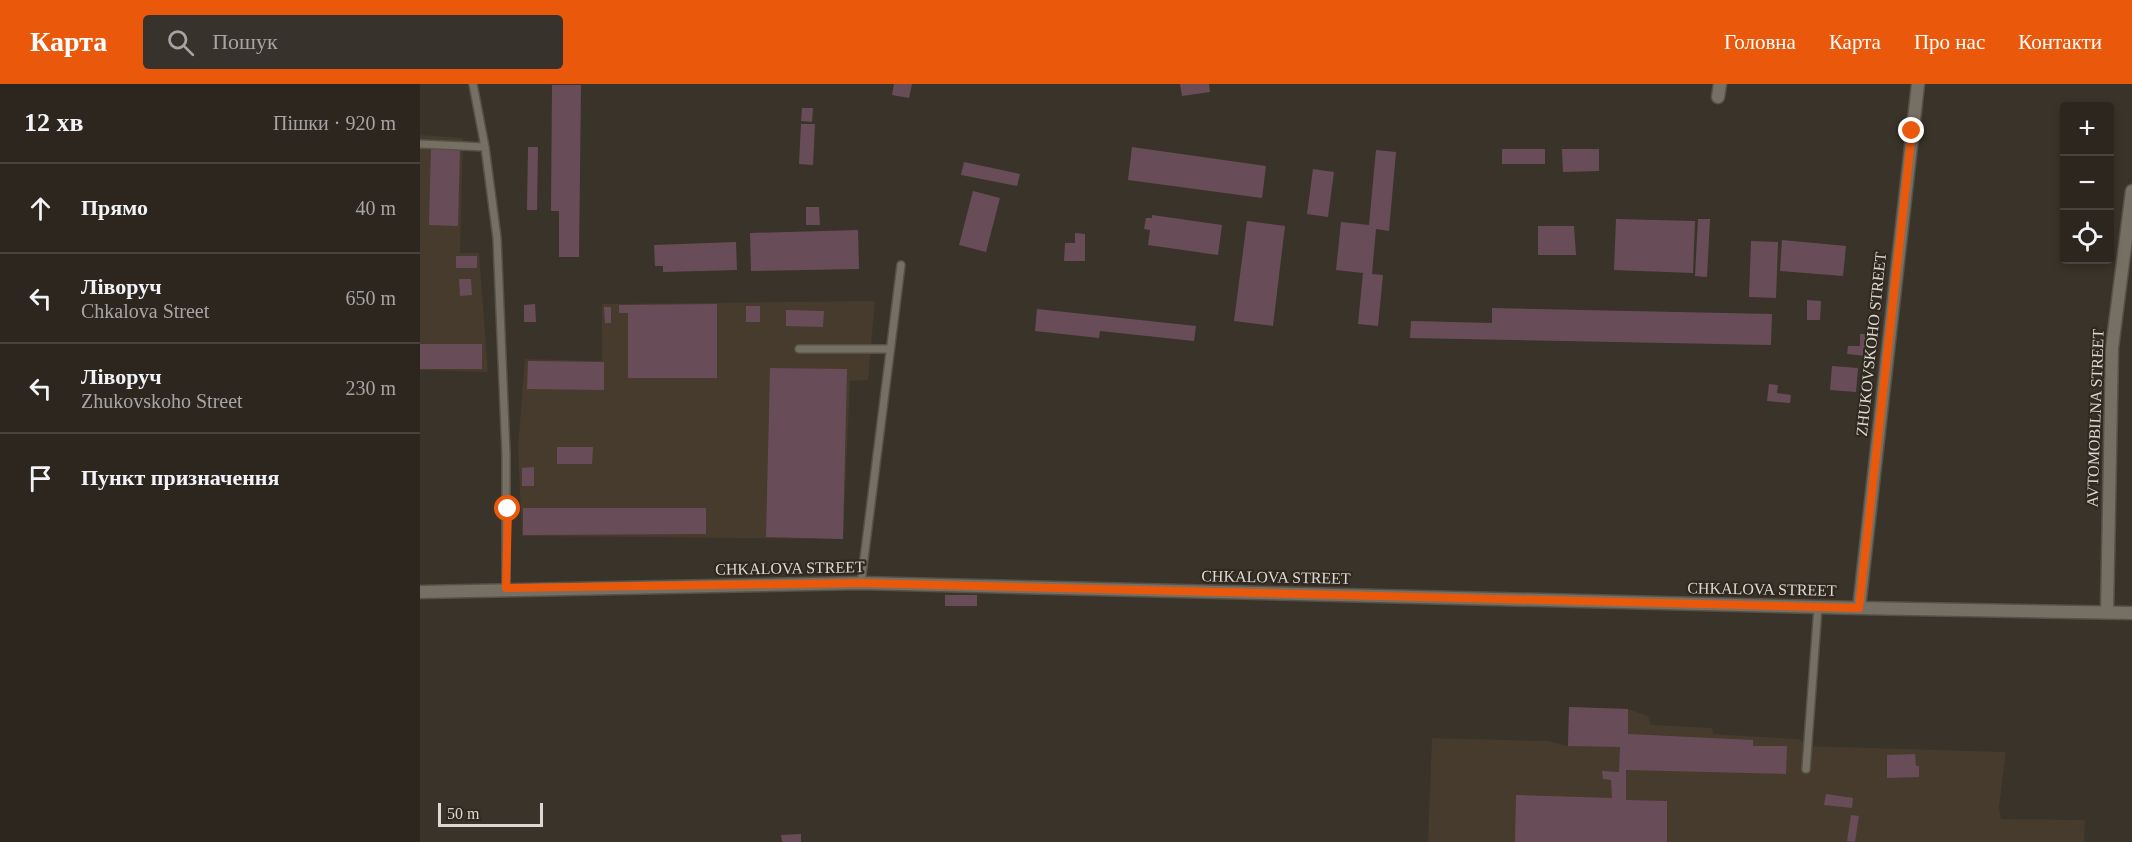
<!DOCTYPE html>
<html lang="uk">
<head>
<meta charset="utf-8">
<style>
  body { margin:0; font-family:"Times New Roman",serif; background:#38322c; color:#f1f3f6 }
  .controls { position:absolute; right:18px; top:18px; display:grid; overflow:hidden; border-radius:6px; box-shadow:0 3px 9px #0003 }
  .controls button { width:54px; height:54px; display:grid; place-items:center; padding:0; border:0; border-bottom:2px solid #48433d; background:#2c261f; color:#f1f3f6; font:30px sans-serif }
  .scale { position:absolute; left:18px; bottom:15px; width:105px; box-sizing:border-box; padding-left:6px; border:3px solid #ddd8d3; border-top:0; font-size:16px; line-height:21px; white-space:nowrap; color:#ddd8d3; -webkit-text-stroke:4px #302920; paint-order:stroke }
  .stop { position:absolute; width:18px; height:18px; margin:-14px; border:4px solid #ea580c; border-radius:50%; background:#fff }
  .stop.end { background:#ea580c; border-color:#fff; box-shadow:0 2px 6px #0008 }
  .list { margin:0; padding:0; list-style:none }
  h2 { display:flex; justify-content:space-between; align-items:center; height:78px; margin:0; padding:0 24px; font-size:26px }
  h2 small { font-size:20px; font-weight:400; color:#a6a5a4 }
  .list li { display:grid; grid-template-columns:39px 1fr auto; gap:18px; align-items:center; box-sizing:border-box; height:90px; padding:0 24px; border-top:2px solid #48433d }
  .list b { display:block; font-size:22px; white-space:nowrap }
  .list p { margin:0; font-size:20px; white-space:nowrap; color:#a6a5a4 }
  .list em { font-size:20px; font-style:normal; color:#a6a5a4 }
  .icon { flex:none; width:33px; height:33px; fill:none; stroke:currentColor; stroke-width:2; stroke-linecap:round; stroke-linejoin:round }
  .map { position:relative; flex:none; width:1712px; height:758px; overflow:hidden }
  header { display:flex; align-items:center; gap:36px; box-sizing:border-box; height:84px; padding:0 30px; background:#ea580c; color:#fff }
  header strong { font-size:28px }
  nav { display:flex; gap:33px; margin-inline-start:auto; font-size:21px }
  .search { width:420px; height:54px; background:#38322c; display:flex; align-items:center; gap:15px; box-sizing:border-box; padding:0 21px; border-radius:6px; color:#a6a5a4; font-size:22px }
  main { display:flex }
  aside { flex:1; background:#2c261f }
  .map>svg:first-child { display:block }
</style>
</head>
<body>
<header>
<strong>Карта</strong>
<div class="search"><svg class="icon" aria-label="search" viewBox="0 0 24 24"><circle cx="10" cy="10" r="6"/><path d="M15 15l6 6"/></svg>Пошук</div>
<nav><a>Головна</a><a>Карта</a><a>Про нас</a><a>Контакти</a></nav>
</header>
<main>
<aside>
<h2>12 хв<small>Пішки · 920 m</small></h2>
<ul class="list">
<li><svg class="icon" aria-label="ahead" viewBox="0 0 24 24"><path d="M12 20V5M6 11l6-6 6 6"/></svg><div><b>Прямо</b></div><em>40 m</em></li>
<li><svg class="icon" aria-label="left" viewBox="0 0 24 24"><path d="M17 20v-9H6M10 6l-5 5 5 5"/></svg><div><b>Ліворуч</b><p>Chkalova Street</p></div><em>650 m</em></li>
<li><svg class="icon" aria-label="left" viewBox="0 0 24 24"><path d="M17 20v-9H6M10 6l-5 5 5 5"/></svg><div><b>Ліворуч</b><p>Zhukovskoho Street</p></div><em>230 m</em></li>
<li><svg class="icon" aria-label="arrive" viewBox="0 0 24 24"><path d="M6 21V4h12l-3 4 3 4H6"/></svg><div><b>Пункт призначення</b></div></li>
</ul>
</aside>
<div class="map">
<svg width="1712" height="758" viewBox="0 0 1712 758">
  <rect width="100%" height="100%" fill="#3a3329"/>
  <!-- built -->
  <path fill="#463b2c" d="M0 51 43 54 40 169H59L68 288 0 286Z
    M455 217 448 296 430 297 423 455 102 452 98 362 105 275 182 277V220Z
    M1149 623 1208 625 1228 632 1231 641 1292 644 1293 650 1379 655 1388 662 1586 668 1579 724 1581 735 1665 736 1664 758H1008L1012 654 1128 657 1148 662Z"/>
  <!-- building -->
  <path fill="#684d59" d="M474 0H492L489 14 472 11Z
    M760 0H789L790 8 762 12Z
    M132 1H161L159 173H139V127H131Z
    M382 24H393L392 38 381 37Z
    M381 40H395L393 81 379 80Z
    M11 63 40 64 38 142 9 141Z
    M108 63H118L117 126H107Z
    M712 63 846 82 842 114 708 96Z
    M1082 65H1125V80H1082Z
    M1142 65H1179V87L1143 88Z
    M956 66 976 68 969 147 956 145 952 190 963 191 958 242 938 240 943 189 916 186 921 138 949 141Z
    M544 78 600 90 597 102 541 91Z
    M893 85 914 88 908 133 887 130Z
    M553 107 580 114 566 168 539 161Z
    M386 123H399L400 141H386Z
    M732 131 802 141 798 171 728 161 730 146 724 145 726 134H732Z
    M1196 135 1275 137 1273 189 1194 186Z
    M1278 135H1290L1287 193 1275 192Z
    M827 137 865 142 853 242 814 237Z
    M1118 142H1154L1156 171H1118Z
    M438 146 439 185 331 187 330 149Z
    M655 149 665 150V177H644L645 159H655Z
    M1362 156 1426 162 1423 192 1360 187Z
    M1331 157 1358 158 1356 214 1329 213Z
    M316 158 317 186 243 188V182H235L234 161Z
    M36 172H57V184H36Z
    M39 195H51L52 211 40 212Z
    M1387 216 1401 217 1400 236H1387Z
    M115 220 116 238H104V221Z
    M297 220V294H208V229H199V221Z
    M326 222H340V238H326Z
    M184 223H191V239H185Z
    M1072 224 1352 230 1351 261 990 254 991 237 1072 239Z
    M617 225 776 242 774 257 680 247 679 254 615 247Z
    M366 226 404 227 403 243 366 242Z
    M1440 250H1449L1447 272 1427 270 1428 262H1440Z
    M0 260H62V285H0Z
    M108 277 184 278V306L107 305Z
    M1412 282 1438 284 1436 308 1410 306Z
    M350 284 427 285 423 455 346 453Z
    M1349 300 1358 301 1357 309 1371 311 1370 319 1347 317Z
    M137 363H173L172 380H137Z
    M114 383V402H102V384Z
    M103 424H286V450L103 451Z
    M525 511H557V522H525Z
    M1149 623 1208 625V650L1333 656V662H1367L1366 690 1206 686V716L1247 717V758H1095L1096 711 1192 714 1191 696 1183 695 1182 687 1199 688 1200 663 1148 662Z
    M1495 670 1496 682H1499V693L1467 694V671Z
    M1406 710 1433 714 1432 724 1404 721Z
    M1431 731 1439 732 1435 758 1427 757Z
    M381 750V758H362L361 751Z"/>
  <g fill="none" stroke-linecap="round" stroke-linejoin="round">
    <defs>
      <path id="service" d="M53 0 65 63 77 154 86 370V504
        M0 60 65 63
        M379 265H470
        M441 499 481 181
        M1386 685 1398 523"/>
      <path id="minor" d="M1298 13 1300 0
        M0 508 441 499 1439 524 1712 529
        M1439 524 1498 0
        M1687 528 1692 264 1712 107"/>
    </defs>
    <!-- service casing -->
    <use href="#service" stroke="#575148" stroke-width="10"/>
    <!-- minor casing -->
    <use href="#minor" stroke="#575148" stroke-width="15"/>
    <!-- service -->
    <use href="#service" stroke="#756f64" stroke-width="7"/>
    <!-- minor -->
    <use href="#minor" stroke="#756f64" stroke-width="12"/>
  </g>
  <g fill="none" stroke-linecap="round" stroke-linejoin="round">
    <!-- route -->
    <path stroke="#ea580c" stroke-width="8" d="M88 425 86 504 441 499 1439 524 1492 47"/>
  </g>
  <g text-anchor="middle" dominant-baseline="central" stroke-width="4.5" stroke-linejoin="round" paint-order="stroke">
    <!-- street labels -->
    <g font-size="16" fill="#ddd8d3" stroke="#302920">
      <text transform="translate(1451 260) rotate(-84)">ZHUKOVSKOHO STREET</text>
      <text transform="translate(1675 334) rotate(-88)">AVTOMOBILNA STREET</text>
      <text transform="translate(370 484) rotate(-1)">CHKALOVA STREET</text>
      <text transform="translate(856 493) rotate(1)">CHKALOVA STREET</text>
      <text transform="translate(1342 505) rotate(1)">CHKALOVA STREET</text>
    </g>
  </g>
</svg>
<div class="controls">
<button>+</button>
<button>−</button>
<button><svg class="icon" aria-label="locate" viewBox="0 0 24 24"><circle cx="12" cy="12" r="6"/><path d="M12 2v4M12 18v4M2 12h4M18 12h4"/></svg></button>
</div>
<div class="scale">50 m</div>
<div class="stop" style="left:88px;top:425px"></div>
<div class="stop end" style="left:1492px;top:47px"></div>
</div>
</main>
</body>
</html>
